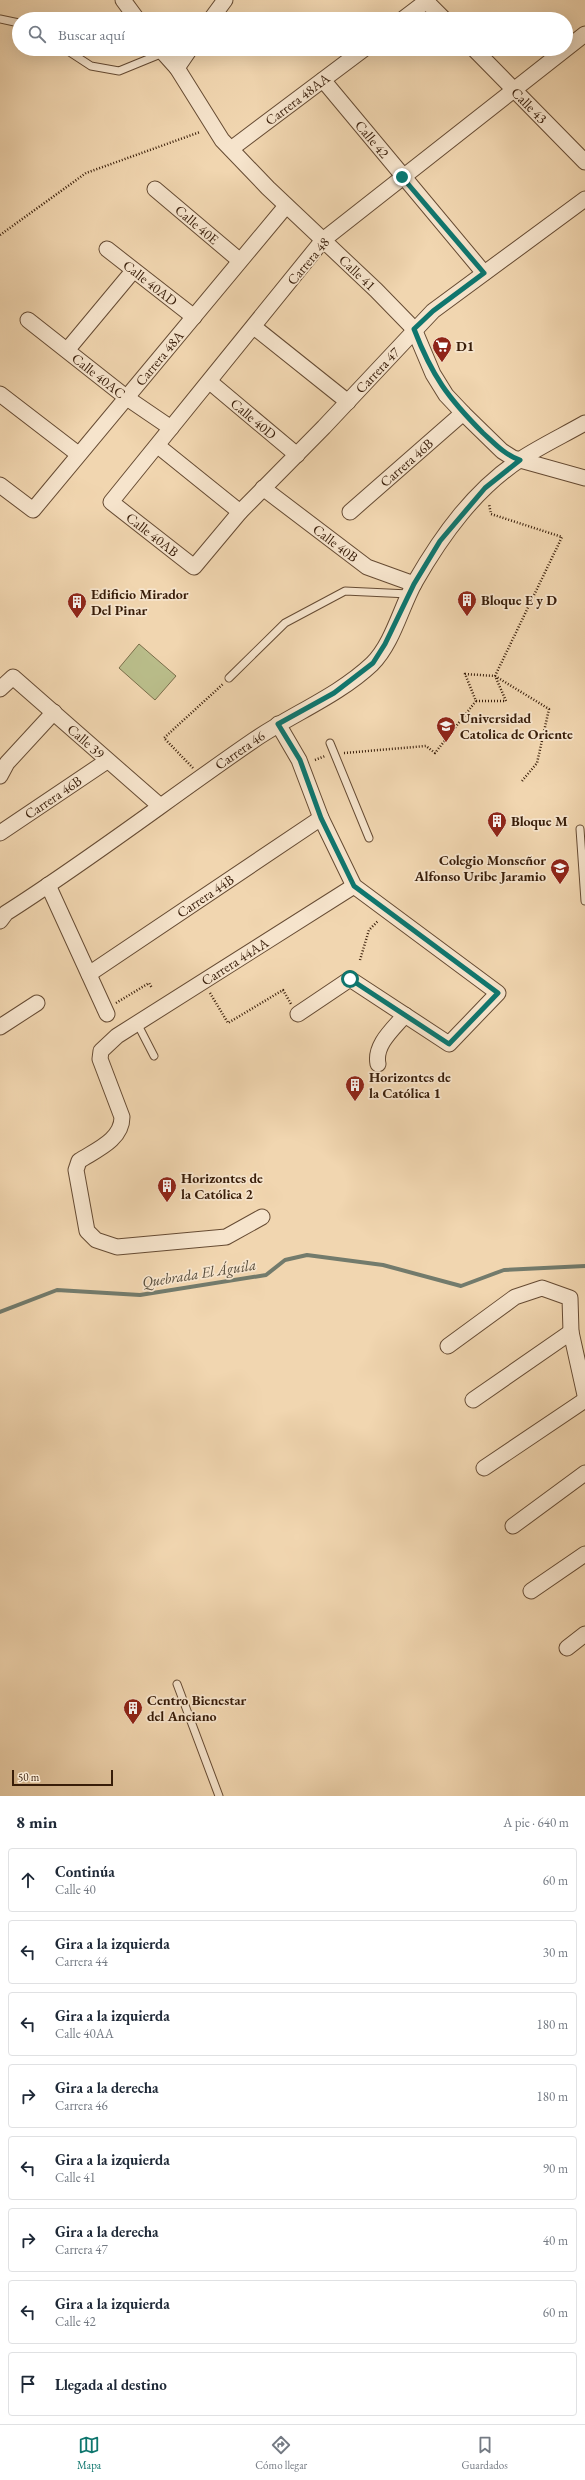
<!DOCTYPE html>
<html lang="es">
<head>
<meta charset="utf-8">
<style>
  body { margin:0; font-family:"EB Garamond",serif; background:#f6f6f7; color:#1f2937 }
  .scale { position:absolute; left:12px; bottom:10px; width:101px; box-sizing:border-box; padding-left:4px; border:2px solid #381d09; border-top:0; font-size:11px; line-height:14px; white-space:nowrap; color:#381d09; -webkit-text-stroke:3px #f6e4cc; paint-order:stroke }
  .stop { position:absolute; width:12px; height:12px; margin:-9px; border:3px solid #0f766e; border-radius:50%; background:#fff }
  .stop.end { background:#0f766e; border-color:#fff; box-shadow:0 1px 4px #0008 }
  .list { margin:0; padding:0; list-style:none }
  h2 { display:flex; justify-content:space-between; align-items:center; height:52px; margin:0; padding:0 16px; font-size:17px }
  h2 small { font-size:13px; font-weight:400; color:#747a83 }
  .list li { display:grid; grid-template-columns:26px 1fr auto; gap:12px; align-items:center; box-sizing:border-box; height:64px; margin:0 8px 8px; padding:0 8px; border:1px solid #e0e1e3; border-radius:4px }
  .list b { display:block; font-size:15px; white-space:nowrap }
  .list p { margin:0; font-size:13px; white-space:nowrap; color:#747a83 }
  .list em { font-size:13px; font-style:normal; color:#747a83 }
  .icon { flex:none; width:22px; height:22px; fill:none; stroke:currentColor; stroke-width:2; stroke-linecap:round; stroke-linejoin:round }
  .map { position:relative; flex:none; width:585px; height:1796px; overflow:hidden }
  .search { position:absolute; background:#fff; box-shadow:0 4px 16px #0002; left:12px; right:12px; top:12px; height:44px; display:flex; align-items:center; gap:10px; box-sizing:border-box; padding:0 14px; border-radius:22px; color:#747a83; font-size:15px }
  .sheet { height:628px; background:#fff }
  nav { display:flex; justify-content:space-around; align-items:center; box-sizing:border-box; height:56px; border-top:1px solid #e0e1e3; background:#fff; font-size:11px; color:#747a83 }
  nav a { display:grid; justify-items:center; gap:2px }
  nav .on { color:#0f766e }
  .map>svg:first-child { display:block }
</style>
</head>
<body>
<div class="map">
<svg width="585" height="1796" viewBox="0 0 585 1796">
  <rect width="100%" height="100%" fill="#f1d6b0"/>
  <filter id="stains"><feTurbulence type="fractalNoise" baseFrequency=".005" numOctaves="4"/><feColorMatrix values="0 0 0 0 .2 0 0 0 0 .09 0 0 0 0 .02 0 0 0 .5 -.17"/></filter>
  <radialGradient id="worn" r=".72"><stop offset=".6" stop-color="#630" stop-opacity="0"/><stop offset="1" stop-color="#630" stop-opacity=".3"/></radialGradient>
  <!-- green -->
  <path fill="#babe8b" stroke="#796e4a" d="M139 644 176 676 155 700 119 668Z"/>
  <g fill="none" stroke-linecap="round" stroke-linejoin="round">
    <!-- stream -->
    <path stroke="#737b6c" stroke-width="4" d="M0 1312 57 1290 140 1295 266 1275 285 1260 307 1255 383 1265 461 1286 504 1270 585 1266"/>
    <defs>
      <path id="lane" d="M0 19 19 23
        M65 49 91 66 119 71 163 53
        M229 678 285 623 345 591 409 594
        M330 743 369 838
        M580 829 585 901
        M137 1023 154 1056
        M177 1684 219 1796"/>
      <g id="street">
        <path d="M123 0 137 19"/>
        <path d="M426 1 444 19"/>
        <path d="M211 19 225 0"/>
        <path d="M403 19 428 0"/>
        <path id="s1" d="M585 34 323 240 111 502 194 567 240 512 324 427 433 311 585 199"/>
        <path id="s2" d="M160 49 177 68 222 140 268 188 376 290 414 329 433 374 446 395 463 413 502 451 513 458 585 478"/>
        <path id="s3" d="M474 49 585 162"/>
        <path d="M177 68 190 49"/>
        <path id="s4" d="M323 80 484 273"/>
        <path id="s5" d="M231 149 364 49"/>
        <path id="s6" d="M155 189 239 260"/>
        <path id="s7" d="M107 249 194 317"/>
        <path id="s8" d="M28 320 127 398 171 428"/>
        <path d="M254 327 348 402"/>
        <path d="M68 349 133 271"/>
        <path id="s9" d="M210 382 297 455"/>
        <path d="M0 394 78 454"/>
        <path d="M158 446 240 512"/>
        <path id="s10" d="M0 485 33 510 286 206"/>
        <path id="s11" d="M263 488 367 567 414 584"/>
        <path id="s12" d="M350 512 463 413"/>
        <path id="s13" d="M0 689 13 677 159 805"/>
        <path d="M278 724 299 760 321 818 354 886 498 993 449 1044 350 979 298 1014"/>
        <path d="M0 776 7 763 54 712"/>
        <path id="s14" d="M0 833 107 761"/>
        <path d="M48 885 107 1014"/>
        <path id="s15" d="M0 921 6 913C91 859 171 797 254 740 292 714 338 696 372 664 393 643 401 607 415 582 442 535 475 489 521 459 541 446 564 435 585 423"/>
        <path id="s16" d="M89 974 321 818"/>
        <path d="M0 1027 37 1003"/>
        <path d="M378 1064C374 1045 393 1029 405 1015"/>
        <path id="s17" d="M262 1217 226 1237 117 1247 96 1240 87 1231 76 1170 79 1161C96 1150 122 1140 122 1117L100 1059 101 1051 117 1036 354 886"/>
        <path d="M448 1346 515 1297 542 1288 570 1298 571 1332 585 1395"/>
        <path d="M473 1400 571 1332"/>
        <path d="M484 1468 585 1400"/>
        <path d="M513 1526 585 1473"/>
        <path d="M531 1591 585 1554"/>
        <path d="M567 1648 585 1634"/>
      </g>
    </defs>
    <!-- lane casing -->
    <use href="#lane" stroke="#664b33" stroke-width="9"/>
    <!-- street casing -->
    <use href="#street" stroke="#664b33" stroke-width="17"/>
    <!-- path -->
    <path stroke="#381d09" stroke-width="2.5" stroke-dasharray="1 2" stroke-linecap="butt" d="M0 235 86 173 200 132
      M495 676 549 709 537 763 522 781
      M476 701H506L496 678
      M344 753 426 746 435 753 476 701 465 674 495 676 562 537 491 514 489 504
      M315 760 325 756
      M193 768 164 738 223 684
      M360 960 369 930 378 921
      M210 993 228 1023 283 990 291 1004
      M116 1003 149 983 152 988"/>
    <!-- lane -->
    <use href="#lane" stroke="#f6e4cc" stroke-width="7"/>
    <!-- street -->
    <use href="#street" stroke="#f6e4cc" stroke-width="15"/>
  </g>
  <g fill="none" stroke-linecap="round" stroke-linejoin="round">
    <!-- route -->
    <path stroke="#0f766e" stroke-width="5" d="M350 979 449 1044 498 993 354 886 321 818 300 760 278 724 334 693 373 663 385 644 414 584 440 541 485 488 520 460C505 455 495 444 483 433 448 398 432 376 414 329L433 311 484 273 402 177"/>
  </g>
  <!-- icons -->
  <defs>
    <symbol id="supermarket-pin" viewBox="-11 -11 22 30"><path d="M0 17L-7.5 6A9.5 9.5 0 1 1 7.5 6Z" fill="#8f2418" stroke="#f6e4cc"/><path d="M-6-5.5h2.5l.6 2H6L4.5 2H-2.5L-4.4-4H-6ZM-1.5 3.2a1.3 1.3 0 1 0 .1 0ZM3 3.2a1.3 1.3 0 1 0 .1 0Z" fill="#fff"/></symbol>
    <symbol id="building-pin" viewBox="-11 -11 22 30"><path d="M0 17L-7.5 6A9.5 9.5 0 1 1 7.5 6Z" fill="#8f2418" stroke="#f6e4cc"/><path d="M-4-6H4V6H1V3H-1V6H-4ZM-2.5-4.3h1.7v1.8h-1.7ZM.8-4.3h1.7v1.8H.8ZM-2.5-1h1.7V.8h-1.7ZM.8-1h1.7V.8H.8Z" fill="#fff"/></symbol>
    <symbol id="university-pin" viewBox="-11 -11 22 30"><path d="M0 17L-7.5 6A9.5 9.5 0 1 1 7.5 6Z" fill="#8f2418" stroke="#f6e4cc"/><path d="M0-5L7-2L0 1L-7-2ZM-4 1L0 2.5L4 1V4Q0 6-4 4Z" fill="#fff"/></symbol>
    <symbol id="school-pin" viewBox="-11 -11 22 30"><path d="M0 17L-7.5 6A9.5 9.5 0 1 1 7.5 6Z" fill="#8f2418" stroke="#f6e4cc"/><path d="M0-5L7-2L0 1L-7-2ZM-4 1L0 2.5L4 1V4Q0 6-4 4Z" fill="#fff"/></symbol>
  </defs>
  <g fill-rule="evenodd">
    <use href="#supermarket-pin" x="431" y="335" width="22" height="30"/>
    <use href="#building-pin" x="456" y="589" width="22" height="30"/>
    <use href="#building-pin" x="66" y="591" width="22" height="30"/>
    <use href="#university-pin" x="435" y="715" width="22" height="30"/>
    <use href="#building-pin" x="486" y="810" width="22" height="30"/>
    <use href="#school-pin" x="549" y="857" width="22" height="30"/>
    <use href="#building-pin" x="344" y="1074" width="22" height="30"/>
    <use href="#building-pin" x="156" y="1175" width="22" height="30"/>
    <use href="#building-pin" x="122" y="1697" width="22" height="30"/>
  </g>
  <g text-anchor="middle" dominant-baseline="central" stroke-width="3.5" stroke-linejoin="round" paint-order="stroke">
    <!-- street labels -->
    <g font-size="14" fill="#381d09" stroke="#f6e4cc">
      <text stroke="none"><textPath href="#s5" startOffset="83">Carrera 48AA</textPath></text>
      <text stroke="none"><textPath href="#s3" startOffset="79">Calle 43</textPath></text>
      <text stroke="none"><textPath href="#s4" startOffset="77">Calle 42</textPath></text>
      <text stroke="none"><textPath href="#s6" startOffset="55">Calle 40E</textPath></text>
      <text transform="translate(308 261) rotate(-50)">Carrera 48</text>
      <text stroke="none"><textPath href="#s2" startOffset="300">Calle 41</textPath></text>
      <text stroke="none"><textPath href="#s7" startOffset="55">Calle 40AD</textPath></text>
      <text stroke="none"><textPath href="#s10" startOffset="239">Carrera 48A</textPath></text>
      <text stroke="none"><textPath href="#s1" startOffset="1045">Carrera 47</textPath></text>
      <text stroke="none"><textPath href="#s8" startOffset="90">Calle 40AC</textPath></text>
      <text stroke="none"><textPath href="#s9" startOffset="57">Calle 40D</textPath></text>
      <text stroke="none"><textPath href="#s12" startOffset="75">Carrera 46B</textPath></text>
      <text stroke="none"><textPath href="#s1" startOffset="723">Calle 40AB</textPath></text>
      <text stroke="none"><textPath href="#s11" startOffset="91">Calle 40B</textPath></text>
      <text stroke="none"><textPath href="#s13" startOffset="115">Calle 39</textPath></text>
      <text stroke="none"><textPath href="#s15" startOffset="295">Carrera 46</textPath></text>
      <text stroke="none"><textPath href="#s14" startOffset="64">Carrera 46B</textPath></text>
      <text stroke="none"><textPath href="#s16" startOffset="140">Carrera 44B</textPath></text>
      <text stroke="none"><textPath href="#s17" startOffset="553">Carrera 44AA</textPath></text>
    </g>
    <!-- poi labels -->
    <g font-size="14" font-weight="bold" fill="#381d09" stroke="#f6e4cc" text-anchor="start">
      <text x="456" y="346">D1</text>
      <text x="91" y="594">Edificio Mirador<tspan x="91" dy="16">Del Pinar</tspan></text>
      <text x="481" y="600">Bloque E y D</text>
      <text x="460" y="718">Universidad<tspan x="460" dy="16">Catolica de Oriente</tspan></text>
      <text x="511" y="821">Bloque M</text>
      <text x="546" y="860" text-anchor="end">Colegio Monseñor<tspan x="546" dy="16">Alfonso Uribe Jaramio</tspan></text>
      <text x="369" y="1077">Horizontes de<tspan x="369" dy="16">la Católica 1</tspan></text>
      <text x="181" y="1178">Horizontes de<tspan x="181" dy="16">la Católica 2</tspan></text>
      <text x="147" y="1700">Centro Bienestar<tspan x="147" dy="16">del Anciano</tspan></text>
    </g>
    <!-- water labels -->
    <g font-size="15" font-style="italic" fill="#564c3b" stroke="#f6e4cc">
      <text transform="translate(199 1273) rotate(-9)">Quebrada El Águila</text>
    </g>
  </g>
  <rect width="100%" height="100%" filter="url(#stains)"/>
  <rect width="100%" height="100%" fill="url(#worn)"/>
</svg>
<div class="scale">50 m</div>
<div class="stop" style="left:350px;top:979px"></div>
<div class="stop end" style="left:402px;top:177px"></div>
<div class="search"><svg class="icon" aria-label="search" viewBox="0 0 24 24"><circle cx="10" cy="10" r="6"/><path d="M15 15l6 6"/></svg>Buscar aquí</div>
</div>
<section class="sheet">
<h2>8 min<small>A pie · 640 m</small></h2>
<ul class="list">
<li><svg class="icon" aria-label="ahead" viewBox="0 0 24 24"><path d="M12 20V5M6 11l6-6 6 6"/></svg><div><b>Continúa</b><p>Calle 40</p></div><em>60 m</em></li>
<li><svg class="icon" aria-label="left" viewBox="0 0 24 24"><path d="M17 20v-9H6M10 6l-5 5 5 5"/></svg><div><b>Gira a la izquierda</b><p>Carrera 44</p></div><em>30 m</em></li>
<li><svg class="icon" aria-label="left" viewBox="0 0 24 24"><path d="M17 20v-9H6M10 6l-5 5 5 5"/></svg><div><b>Gira a la izquierda</b><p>Calle 40AA</p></div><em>180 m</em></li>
<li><svg class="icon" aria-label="right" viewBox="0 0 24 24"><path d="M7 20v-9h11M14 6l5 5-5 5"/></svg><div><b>Gira a la derecha</b><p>Carrera 46</p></div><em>180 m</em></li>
<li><svg class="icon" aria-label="left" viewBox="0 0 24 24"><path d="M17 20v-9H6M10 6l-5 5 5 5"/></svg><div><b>Gira a la izquierda</b><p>Calle 41</p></div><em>90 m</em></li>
<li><svg class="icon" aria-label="right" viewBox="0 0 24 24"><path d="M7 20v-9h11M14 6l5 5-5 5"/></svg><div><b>Gira a la derecha</b><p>Carrera 47</p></div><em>40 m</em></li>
<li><svg class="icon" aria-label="left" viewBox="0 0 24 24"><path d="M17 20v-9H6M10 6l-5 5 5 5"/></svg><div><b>Gira a la izquierda</b><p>Calle 42</p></div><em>60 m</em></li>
<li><svg class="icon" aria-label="arrive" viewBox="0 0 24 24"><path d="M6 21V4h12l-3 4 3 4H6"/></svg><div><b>Llegada al destino</b></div></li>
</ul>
</section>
<nav>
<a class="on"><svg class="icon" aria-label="map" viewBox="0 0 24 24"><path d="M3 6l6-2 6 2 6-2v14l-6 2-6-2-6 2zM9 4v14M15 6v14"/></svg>Mapa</a>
<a><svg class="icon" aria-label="directions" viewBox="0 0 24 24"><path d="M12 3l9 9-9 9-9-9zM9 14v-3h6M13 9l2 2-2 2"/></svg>Cómo llegar</a>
<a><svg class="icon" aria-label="saved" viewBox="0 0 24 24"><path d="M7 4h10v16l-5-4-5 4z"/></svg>Guardados</a>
</nav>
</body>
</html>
